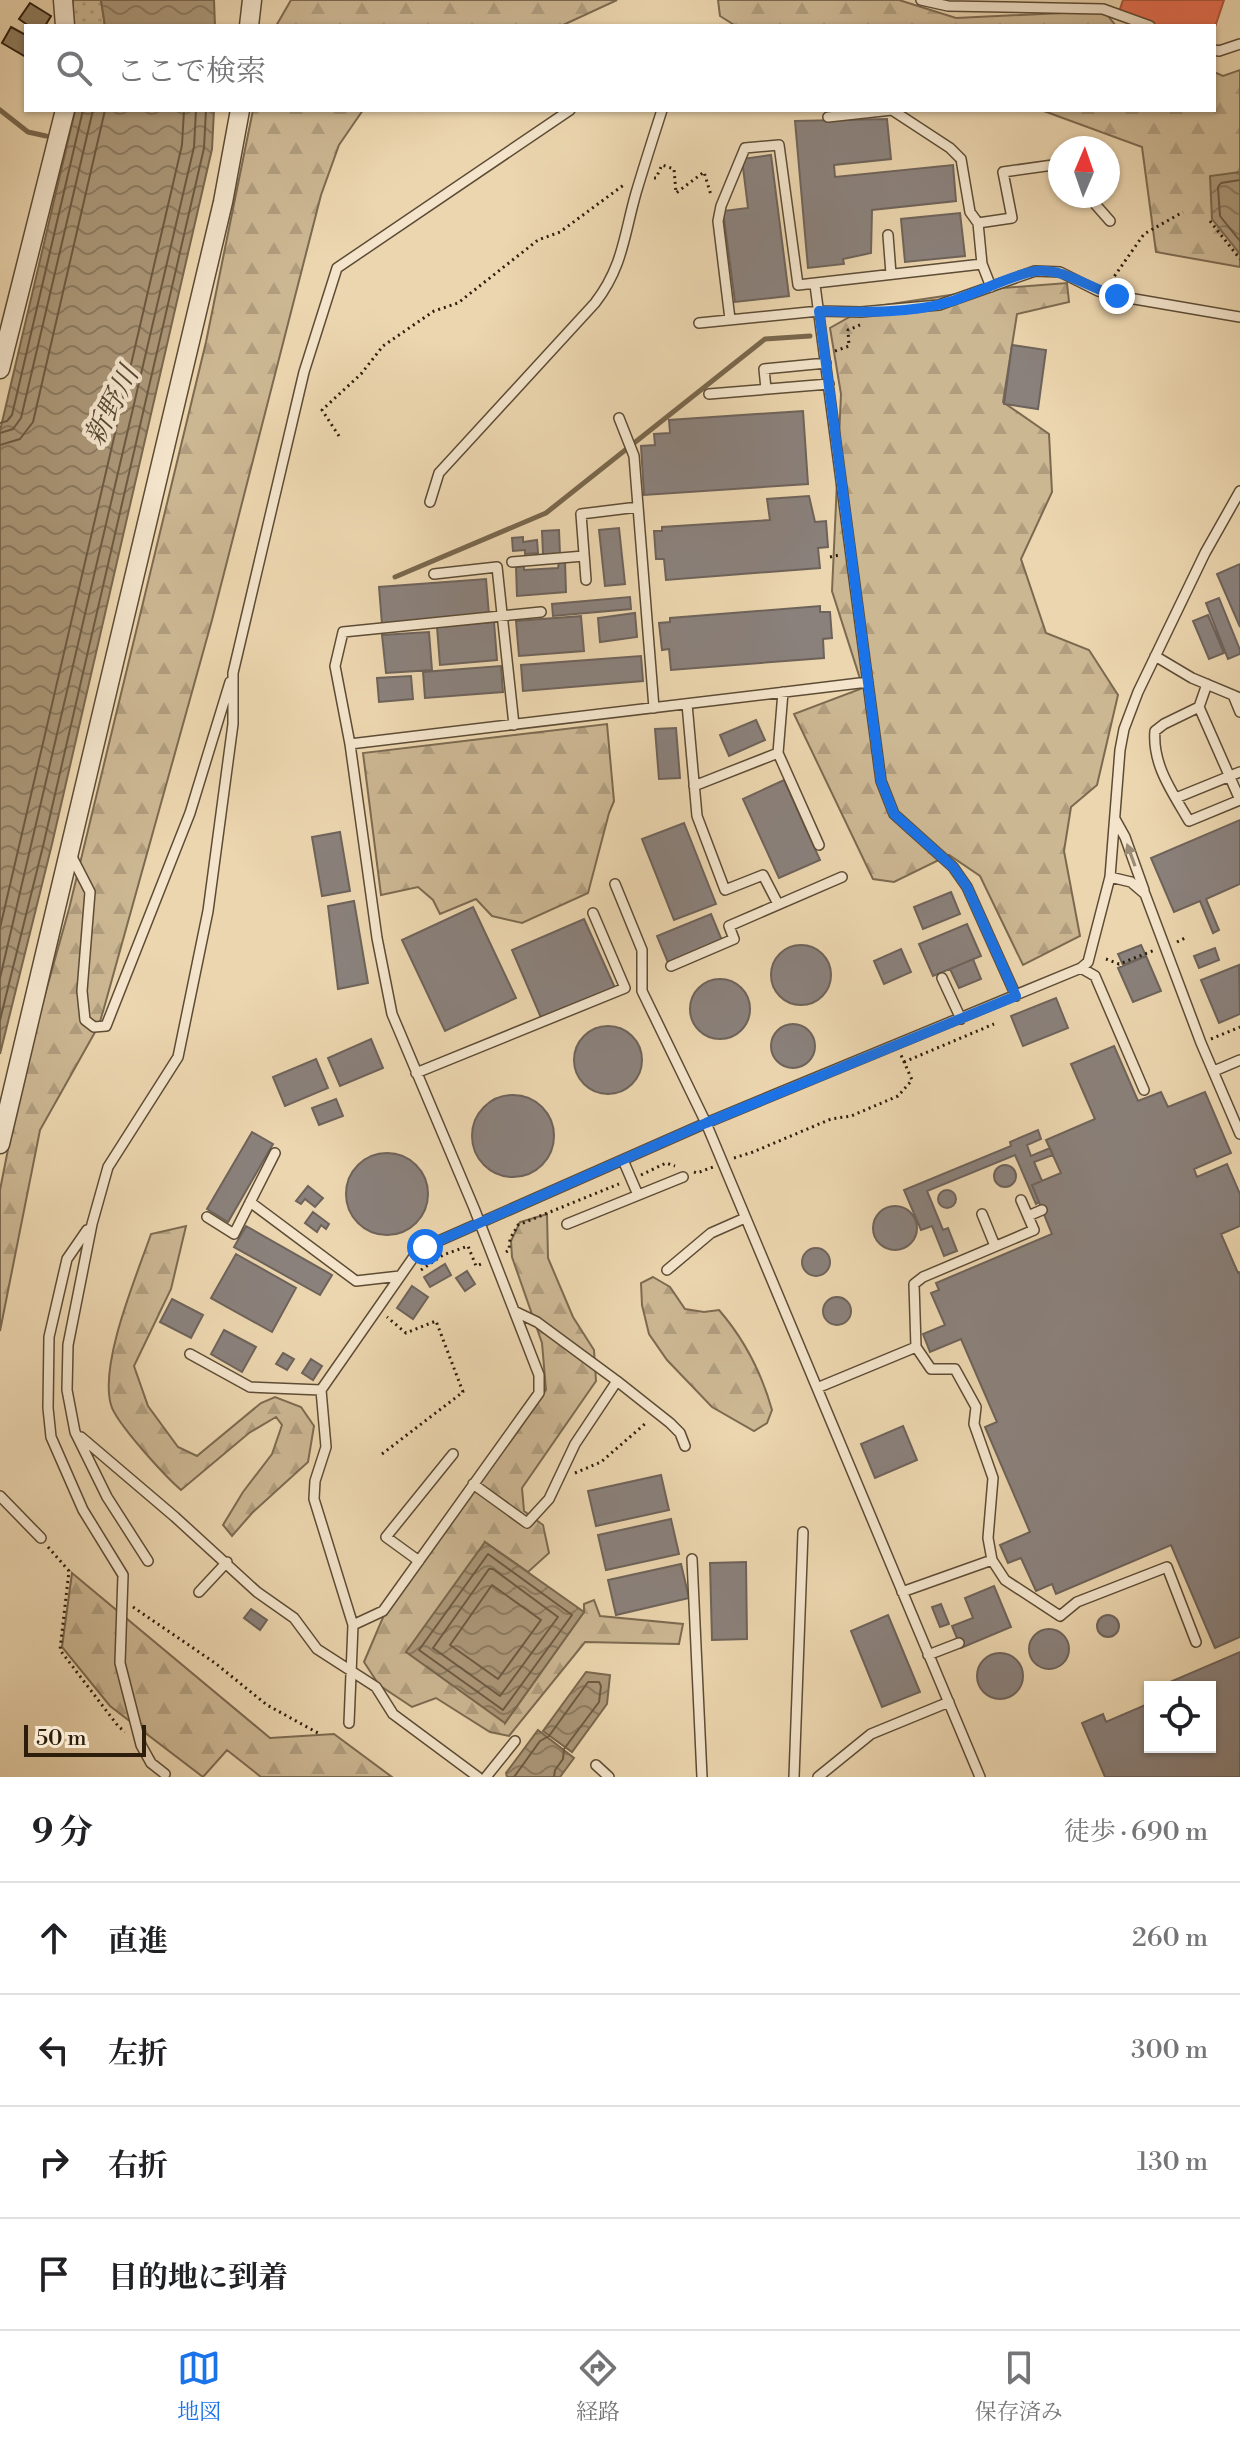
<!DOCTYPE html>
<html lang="ja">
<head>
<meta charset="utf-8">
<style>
  body { margin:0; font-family:"Libre Bodoni","Noto Serif JP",serif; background:#f2f2f2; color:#202124 }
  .controls { position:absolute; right:24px; bottom:24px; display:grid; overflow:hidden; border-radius:0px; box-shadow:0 2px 6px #0004 }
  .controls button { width:72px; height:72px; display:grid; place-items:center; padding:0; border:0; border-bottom:2px solid #e0e0e0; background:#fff; color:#202124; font:40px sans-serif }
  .compass { position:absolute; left:1048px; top:136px; width:72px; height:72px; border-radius:50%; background:#fff; box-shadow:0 2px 6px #0004; rotate:2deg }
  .scale { position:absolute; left:24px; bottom:20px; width:122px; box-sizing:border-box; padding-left:8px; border:4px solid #2d1e0c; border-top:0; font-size:22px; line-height:28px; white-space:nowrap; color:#2d1e0c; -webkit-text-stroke:6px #f3e4cb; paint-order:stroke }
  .stop { position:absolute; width:24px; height:24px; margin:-18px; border:6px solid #1a73e8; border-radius:50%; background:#fff }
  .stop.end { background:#1a73e8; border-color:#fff; box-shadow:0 2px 8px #0008 }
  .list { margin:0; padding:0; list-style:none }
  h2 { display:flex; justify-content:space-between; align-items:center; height:104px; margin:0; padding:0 32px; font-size:34px }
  h2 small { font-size:26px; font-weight:400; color:#757577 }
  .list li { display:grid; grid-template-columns:52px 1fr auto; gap:24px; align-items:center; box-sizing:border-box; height:112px; padding:0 32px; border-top:2px solid #e0e0e0 }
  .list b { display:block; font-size:30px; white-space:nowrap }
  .list em { font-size:26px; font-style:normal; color:#757577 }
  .icon { flex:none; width:44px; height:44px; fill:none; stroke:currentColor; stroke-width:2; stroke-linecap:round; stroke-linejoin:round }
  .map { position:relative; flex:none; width:1240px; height:1777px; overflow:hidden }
  .search { position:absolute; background:#fff; box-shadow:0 2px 6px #0004; left:24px; right:24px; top:24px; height:88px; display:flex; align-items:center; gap:20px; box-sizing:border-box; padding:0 28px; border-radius:0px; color:#757577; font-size:30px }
  .sheet { height:552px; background:#fff }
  nav { display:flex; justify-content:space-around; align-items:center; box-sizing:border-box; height:112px; border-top:2px solid #e0e0e0; background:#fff; font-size:22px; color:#757577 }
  nav a { display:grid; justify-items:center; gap:4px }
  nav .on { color:#1a73e8 }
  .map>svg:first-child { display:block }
</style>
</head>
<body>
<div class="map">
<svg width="1240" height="1777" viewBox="0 0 1240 1777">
  <defs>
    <pattern id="grass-dots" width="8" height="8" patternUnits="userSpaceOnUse" patternTransform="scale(2)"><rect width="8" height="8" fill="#ccb793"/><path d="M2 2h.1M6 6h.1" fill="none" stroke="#b09d7e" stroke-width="1.8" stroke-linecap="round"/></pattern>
    <pattern id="forest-firs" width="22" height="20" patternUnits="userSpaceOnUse" patternTransform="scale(2)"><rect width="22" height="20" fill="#ccb793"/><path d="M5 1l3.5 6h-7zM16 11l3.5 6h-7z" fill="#b09d7e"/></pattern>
    <pattern id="water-waves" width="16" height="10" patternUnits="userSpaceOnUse" patternTransform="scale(2)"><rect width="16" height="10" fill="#ab9778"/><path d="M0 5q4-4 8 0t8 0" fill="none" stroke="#8c7b61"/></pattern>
  </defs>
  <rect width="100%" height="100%" fill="#ecd6af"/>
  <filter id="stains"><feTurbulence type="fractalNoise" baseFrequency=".0025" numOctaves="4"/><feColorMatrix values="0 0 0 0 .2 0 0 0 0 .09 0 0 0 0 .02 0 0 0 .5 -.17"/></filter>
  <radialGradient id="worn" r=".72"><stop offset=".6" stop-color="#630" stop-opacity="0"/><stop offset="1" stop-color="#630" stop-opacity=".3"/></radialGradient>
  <!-- grass -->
  <path fill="url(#grass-dots)" stroke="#7c6a50" stroke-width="2" d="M73 0H101L105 26H73Z"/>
  <!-- forest -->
  <path fill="url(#forest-firs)" stroke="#7c6a50" stroke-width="2" d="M291 0H617L561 26H276Z
    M718 0H899L956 18 1104 11 1116 26H736L720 16Z
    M1240 70V267L1156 252 1142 147 1041 110H1214V72L1223 76Z
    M253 110H363L339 145 321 195 212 620 104 1008 99 1025 40 1130 0 1331V1190L23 1073 69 909 206 342Z
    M1067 283 1069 302 1017 314 1003 402 1049 434 1052 492 1021 559 1046 633 1089 650 1118 695 1097 785 1071 807 1064 851 1080 936 1023 965 980 876 949 855 894 882 873 879 794 714 863 688 832 591 841 394 830 328 862 310 878 306 990 289Z
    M607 724 614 801 609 813 588 893 522 923 492 916 476 899 440 914 433 900 418 887 381 895 363 753Z
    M547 1214 548 1258 573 1317 594 1350 596 1381 522 1488 524 1511 543 1525 549 1553 528 1572 485 1542 505 1723 584 1612V1604L594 1600 600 1616 683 1624 679 1644 585 1642 509 1736 490 1732 436 1698 412 1707 379 1685 364 1662 384 1615 546 1390 542 1343 512 1257 511 1241 520 1222Z
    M186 1226 171 1289 134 1366 148 1406 178 1447 197 1456 261 1403 275 1397 301 1407 314 1426 308 1462 252 1513 232 1536 223 1525 243 1492 272 1454 282 1425 276 1417 249 1433 181 1490C165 1476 116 1423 111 1405 99 1363 137 1275 151 1234Z
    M653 1277 670 1287 685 1309 704 1312 719 1310C745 1340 761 1371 772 1410L767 1423 754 1431 712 1407 667 1360 649 1334 642 1305 641 1283Z
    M72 1573 270 1738 334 1734 392 1777H261L227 1750 203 1777 110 1706 62 1647Z"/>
  <!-- water -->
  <path fill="url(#water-waves)" stroke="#79674d" stroke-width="2" d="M101 0H214L215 26H105Z
    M214 110 212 149 52 844 0 1054V431L75 111Z
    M1240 172V254L1212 219 1210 176Z
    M485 1542 584 1612 505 1723 406 1652Z
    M586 1672 610 1675 607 1704 572 1752 543 1731Z
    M538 1730 574 1758 560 1777H507L506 1773Z"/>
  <!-- shops -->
  <path fill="#e76f51" stroke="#af573c" stroke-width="2" d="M1123 0H1224L1214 30V26H1156L1119 12Z"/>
  <!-- industry -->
  <path fill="#8a817c" stroke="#6e635a" stroke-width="2" d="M887 119 891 159 834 165 835 177 953 165 956 201 872 210 871 253 843 259 844 264 808 268 795 121Z
    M771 155 789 296 735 302 723 211 748 208 742 159Z
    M960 213 965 256 905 262 901 219Z
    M1012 345 1046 350 1038 409 1004 404Z
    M803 411 808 484 644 495 641 446 655 445 654 434 670 433 669 420Z
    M809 496 815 522 826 521 828 547 818 548 820 568 666 580 664 559H656L654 531H662V527L770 520 767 499Z
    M619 528 625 584 605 586 599 530Z
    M559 530 560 554H543L542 531Z
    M523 537V542L537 540 538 553 525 554V550L513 551 512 538Z
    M565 561 566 592 517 596 516 567 524 566V570L558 568 559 562Z
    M1240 564V627L1217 574Z
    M486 579 489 615 382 624 379 587Z
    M630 597 631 609 553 616 552 604Z
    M1219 598 1240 650V654L1228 659 1206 603Z
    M820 606V612H830L832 638 823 639 824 658 671 670 669 649 662 650 659 623 670 622V618Z
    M635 613 637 637 600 642 598 618Z
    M1208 615 1224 653 1209 659 1193 621Z
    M581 616 584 651 519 656 516 621Z
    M494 622 497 660 440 665 437 627Z
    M429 632 432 670 386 673 382 635Z
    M641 656 643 681 523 691 521 665Z
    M501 666 503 692 425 698 423 672Z
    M411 676 413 699 379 702 377 678Z
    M756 720 765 740 729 756 720 735Z
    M676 728 680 778 659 779 655 729Z
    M784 780 820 860 779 878 743 799Z
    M1240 820V884L1206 899 1219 930 1213 933 1200 901 1174 912 1151 858Z
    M684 823 716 904 674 920 642 839Z
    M340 832 350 891 322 896 312 837Z
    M951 892 960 914 923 929 914 907Z
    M354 901 368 983 338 989 328 906Z
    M473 907 516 998 445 1031 402 940Z
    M711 914 723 943 669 965 657 936Z
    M584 919 615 988 542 1020 512 950Z
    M967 924 981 956 933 976 919 944Z
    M771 975a30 30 0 1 1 60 0a30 30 0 1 1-60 0Z
    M1141 945 1146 956 1123 965 1118 954Z
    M1215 948 1219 960 1199 968 1194 956Z
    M901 949 911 972 884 984 874 961Z
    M1146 956 1161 991 1133 1002 1118 968Z
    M973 959 981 979 959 988 950 969Z
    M1239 965 1240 1014 1219 1023 1201 980Z
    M690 1009a30 30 0 1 1 60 0a30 30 0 1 1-60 0Z
    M1056 998 1068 1028 1023 1046 1011 1016Z
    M771 1046a22 22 0 1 1 44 0a22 22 0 1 1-44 0Z
    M574 1060a34 34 0 1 1 68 0a34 34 0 1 1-68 0Z
    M371 1039 383 1068 340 1086 328 1058Z
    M1114 1046 1138 1101 1161 1092 1168 1107 1205 1092 1231 1153 1194 1169 1197 1177 1227 1164 1240 1194V1226L1221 1234 1238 1273 1240 1272V1637L1215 1648 1171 1545 1056 1594 1052 1584 1036 1591 1021 1558 1008 1563 1000 1545 1030 1532 985 1427 997 1422 961 1339 930 1352 923 1334 945 1325 931 1293 939 1290 936 1283 1052 1234 1032 1185 1061 1173 1046 1140 1095 1119 1071 1064Z
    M316 1059 328 1088 285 1106 273 1077Z
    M472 1136a41 41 0 1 1 82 0a41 41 0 1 1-82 0Z
    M336 1099 343 1116 319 1125 312 1108Z
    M1038 1130 1041 1139 1027 1145 1031 1156 1050 1148 1053 1155 1034 1162 1042 1181 1032 1185 1039 1202 1036 1204 1015 1155 927 1191 943 1230 948 1228 957 1251 944 1256 932 1226 921 1230 904 1190 1011 1146 1010 1142Z
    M252 1132 273 1144 228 1222 207 1209Z
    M346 1194a41 41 0 1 1 82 0a41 41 0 1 1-82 0Z
    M994 1176a11 11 0 1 1 22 0a11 11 0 1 1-22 0Z
    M308 1186 323 1198 315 1207 305 1199 301 1204 296 1201Z
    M938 1199a9 9 0 1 1 18 0a9 9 0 1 1-18 0Z
    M873 1228a22 22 0 1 1 44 0a22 22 0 1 1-44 0Z
    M313 1212 329 1224 326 1229 321 1225 317 1232 305 1223Z
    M246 1226 332 1275 320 1295 234 1247Z
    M802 1262a14 14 0 1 1 28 0a14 14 0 1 1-28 0Z
    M236 1254 296 1288 272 1332 211 1298Z
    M445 1264 451 1275 430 1287 424 1277Z
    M467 1271 475 1284 465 1291 456 1278Z
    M412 1286 428 1297 413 1319 397 1308Z
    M823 1311a14 14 0 1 1 28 0a14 14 0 1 1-28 0Z
    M172 1299 203 1315 191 1338 160 1322Z
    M224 1330 256 1347 242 1372 211 1354Z
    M283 1353 294 1359 287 1370 276 1364Z
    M311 1359 322 1366 313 1380 302 1373Z
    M903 1426 917 1460 875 1478 861 1444Z
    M661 1475 669 1510 596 1526 588 1491Z
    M671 1519 679 1554 606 1570 598 1535Z
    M746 1562 747 1639 712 1640 710 1563Z
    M681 1564 689 1598 616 1615 608 1580Z
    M994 1586 1011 1627 961 1648 952 1626 973 1618 965 1598Z
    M941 1604 949 1624 940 1627 932 1607Z
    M251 1609 267 1620 260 1630 244 1618Z
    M1097 1626a11 11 0 1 1 22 0a11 11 0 1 1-22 0Z
    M888 1615 920 1692 882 1707 851 1631Z
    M1029 1649a20 20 0 1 1 40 0a20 20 0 1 1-40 0Z
    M1240 1652V1777H1105L1082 1723 1103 1714 1106 1722 1150 1703V1747H1210V1687H1164L1163 1685Z
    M977 1676a23 23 0 1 1 46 0a23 23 0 1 1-46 0Z"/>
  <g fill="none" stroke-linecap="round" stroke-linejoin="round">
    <!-- shore -->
    <path stroke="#6c5a42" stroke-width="2" d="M1240 180 1221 183 1218 187 1220 216 1240 241
      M0 423 7 421 12 415 83 110
      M0 433 13 429 21 418 93 110
      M0 445 20 439 33 422 105 110
      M0 928 182 145 184 110
      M0 978 194 147 196 110
      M0 1020 44 842 204 148 206 110
      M488 1554 572 1615 503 1710 419 1650Z
      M489 1569H493L558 1617 500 1696 433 1648Z
      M492 1585 541 1620 498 1679 450 1645Z
      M514 1777 540 1741 549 1736 588 1682H599L601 1686 599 1702 564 1749 563 1759 555 1770 554 1777"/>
    <!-- stream -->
    <path stroke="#79674d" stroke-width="5" d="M0 110 28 132 46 136
      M395 577 546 513 765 339 810 336"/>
  </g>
  <!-- building -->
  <path fill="#907e61" stroke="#2d1e0c" stroke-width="2" d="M30 3 51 16 45 26H29L19 19Z
    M11 27 26 35V57L2 43Z"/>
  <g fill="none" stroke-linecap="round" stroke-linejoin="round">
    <defs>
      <path id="service" d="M921 0 948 6 1103 9 1150 26
        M1214 50 1219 51 1240 44
        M1088 196 1110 221
        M978 223 1012 218 1003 172 1060 164
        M888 235 891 274
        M982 264 991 287
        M815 285 881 781 894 814 953 867 967 887 1016 996
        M730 319 718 221 721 206 745 148 779 145 798 285 982 264 978 223 970 212 961 159 950 148 892 110 828 117
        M699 323 819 311 861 312 939 305 1035 271 1060 272 1098 291 1117 296 1240 317
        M766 389 764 369 826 363
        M709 394 829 384
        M619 418 634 456 654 708
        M430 502 439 473 595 303C623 267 624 235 636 193 644 166 653 138 662 110
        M512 562 584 556
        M434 574 497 567 514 725
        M586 580 581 514 638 507
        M1155 656 1192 678 1240 698
        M1207 684 1199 707 1240 800
        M1233 695 1240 712
        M687 704 697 816 725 890 763 875 778 904
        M1199 707 1164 724 1155 731C1152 765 1173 793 1189 821L1240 800
        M350 744 868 682
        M778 753 819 845
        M694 786 778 753 783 692
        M1176 798 1240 772
        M1115 819 1125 837 1144 890
        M70 853 90 892 82 991 85 1020 94 1027 106 1026 190 813 230 682
        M1110 877 1131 882 1145 894 1201 1043 1240 1134
        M615 884 642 950V991L706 1123 980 1777
        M671 966 734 939 729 926 842 877
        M1081 968 1095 976 1144 1090
        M942 978 961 1019
        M1214 1071 1240 1060
        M416 1073 625 988 593 913
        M623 1160 638 1195
        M1021 1200 1034 1230 923 1277 914 1284 916 1347 931 1369H955L976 1407 974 1424 993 1478 988 1538 992 1560 1005 1580 1060 1616 1077 1602 1167 1567 1196 1642
        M250 1202 356 1281 400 1276
        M982 1214 995 1246
        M1028 1216 1042 1210
        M207 1217 234 1234 275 1153
        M567 1224 683 1177
        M87 1230 67 1259 49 1337 48 1408 51 1437 83 1510 123 1575 120 1663 141 1745 151 1763 165 1774
        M667 1270 711 1233 745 1218
        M514 1311 537 1322 617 1381 670 1423 680 1433 685 1446
        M190 1354 250 1387 321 1390
        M817 1388 916 1347
        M81 1437 175 1517 257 1592 294 1618 317 1649 376 1687 393 1714 478 1777
        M473 1484 527 1523 549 1499 575 1444 617 1381
        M0 1496 41 1538
        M692 1559 702 1777
        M148 1561 107 1497 75 1432 67 1390 68 1345 92 1224 108 1167 178 1057 208 911 233 724V673L304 372 337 268 570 110
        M419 1561 386 1537 453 1454
        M199 1592 227 1562
        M902 1592 992 1560
        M353 1625 314 1499 315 1481 326 1447 321 1390 415 1255 425 1247 706 1123 1081 968 1088 962 1110 877 1120 750 1124 729 1138 692 1205 553 1240 491
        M928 1655 959 1643
        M349 1723 353 1625 383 1611 539 1393V1375L474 1208 392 1014 377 938 350 744 335 666 343 632 541 612
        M596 1765 609 1777
        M486 1777 515 1741
        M794 1777 803 1532
        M818 1777 871 1734 949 1702"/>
      <path id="minor" d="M63 0 65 26
        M249 26 252 0
        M0 369 65 110
        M0 1144 223 202 240 110"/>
    </defs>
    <!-- service casing -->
    <use href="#service" stroke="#5d4c35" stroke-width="12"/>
    <!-- minor casing -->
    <use href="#minor" stroke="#5d4c35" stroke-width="21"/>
    <!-- path -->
    <path stroke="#2d1e0c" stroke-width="3" stroke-dasharray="2 4" stroke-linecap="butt" d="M654 178H656L662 165 674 169 676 193 704 172 711 195
      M1210 221 1240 259
      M1111 281 1144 234 1183 212
      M835 351 849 346 848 330 860 325
      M339 436 322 410 361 374 383 346 434 311 458 303 538 240 560 232 625 184
      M830 557 839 555
      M1177 942 1185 938
      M1106 959 1119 964 1155 950
      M1211 1039 1240 1027
      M904 1062 994 1024
      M734 1158 753 1152 831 1119 851 1116 898 1096 912 1080 901 1055
      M694 1172 697 1173 713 1167
      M641 1175 666 1163 675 1166
      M506 1252 509 1250 510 1239 518 1225 619 1184
      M421 1270 443 1255 468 1246 476 1266 481 1264
      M382 1454 463 1392 436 1321 406 1333 387 1317
      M575 1473 601 1462 646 1423
      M48 1547 69 1571 60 1650 118 1726 125 1732
      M133 1607 215 1663 267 1705 318 1733"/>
    <!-- service -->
    <use href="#service" stroke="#f3e4cb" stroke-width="9"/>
    <!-- minor -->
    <use href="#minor" stroke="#f3e4cb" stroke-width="18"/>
  </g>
  <!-- one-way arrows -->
  <defs><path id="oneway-solid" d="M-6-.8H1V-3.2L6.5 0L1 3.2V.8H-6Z" transform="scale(2)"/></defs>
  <use fill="#9a8b75" href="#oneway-solid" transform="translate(1131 855) rotate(-110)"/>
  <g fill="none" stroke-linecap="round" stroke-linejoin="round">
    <!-- route -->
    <path stroke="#1a73e8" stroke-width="10" d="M425 1247 706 1123 1016 996 967 887 953 867 894 814 881 781 819 311C859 312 910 314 949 302 973 295 1013 274 1036 271 1065 268 1090 289 1117 296"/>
  </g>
  <g text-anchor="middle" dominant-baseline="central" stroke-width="8" stroke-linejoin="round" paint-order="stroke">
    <!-- water labels -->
    <g font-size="28" font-style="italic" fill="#594832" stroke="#f3e4cb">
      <text transform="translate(112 406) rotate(-63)">新野川</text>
    </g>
  </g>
  <rect width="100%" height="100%" filter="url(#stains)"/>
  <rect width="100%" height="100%" fill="url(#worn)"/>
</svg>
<div class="controls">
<button><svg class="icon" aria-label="locate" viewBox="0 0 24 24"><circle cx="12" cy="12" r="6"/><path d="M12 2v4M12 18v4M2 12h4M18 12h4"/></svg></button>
</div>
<svg class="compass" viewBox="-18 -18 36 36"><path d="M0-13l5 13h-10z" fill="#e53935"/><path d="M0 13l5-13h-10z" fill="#757577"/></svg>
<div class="scale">50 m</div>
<div class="stop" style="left:425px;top:1247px"></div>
<div class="stop end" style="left:1117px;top:296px"></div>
<div class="search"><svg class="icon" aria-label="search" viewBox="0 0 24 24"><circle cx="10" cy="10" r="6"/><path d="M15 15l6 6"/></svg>ここで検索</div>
</div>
<section class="sheet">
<h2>9 分<small>徒歩 · 690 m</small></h2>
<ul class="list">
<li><svg class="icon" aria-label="ahead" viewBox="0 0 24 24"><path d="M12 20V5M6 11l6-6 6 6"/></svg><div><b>直進</b></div><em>260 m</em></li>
<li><svg class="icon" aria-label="left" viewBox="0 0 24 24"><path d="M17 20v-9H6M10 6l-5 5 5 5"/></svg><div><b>左折</b></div><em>300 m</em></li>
<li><svg class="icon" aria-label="right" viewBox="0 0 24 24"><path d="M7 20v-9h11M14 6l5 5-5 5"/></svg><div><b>右折</b></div><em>130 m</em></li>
<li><svg class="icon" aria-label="arrive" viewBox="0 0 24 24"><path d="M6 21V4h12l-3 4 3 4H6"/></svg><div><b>目的地に到着</b></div></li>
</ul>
</section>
<nav>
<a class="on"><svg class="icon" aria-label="map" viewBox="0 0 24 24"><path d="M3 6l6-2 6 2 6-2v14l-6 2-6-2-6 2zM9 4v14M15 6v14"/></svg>地図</a>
<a><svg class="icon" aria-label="directions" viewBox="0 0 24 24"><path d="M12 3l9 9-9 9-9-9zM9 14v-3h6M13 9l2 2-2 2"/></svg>経路</a>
<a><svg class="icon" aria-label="saved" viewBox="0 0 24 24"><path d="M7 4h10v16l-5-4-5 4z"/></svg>保存済み</a>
</nav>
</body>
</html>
